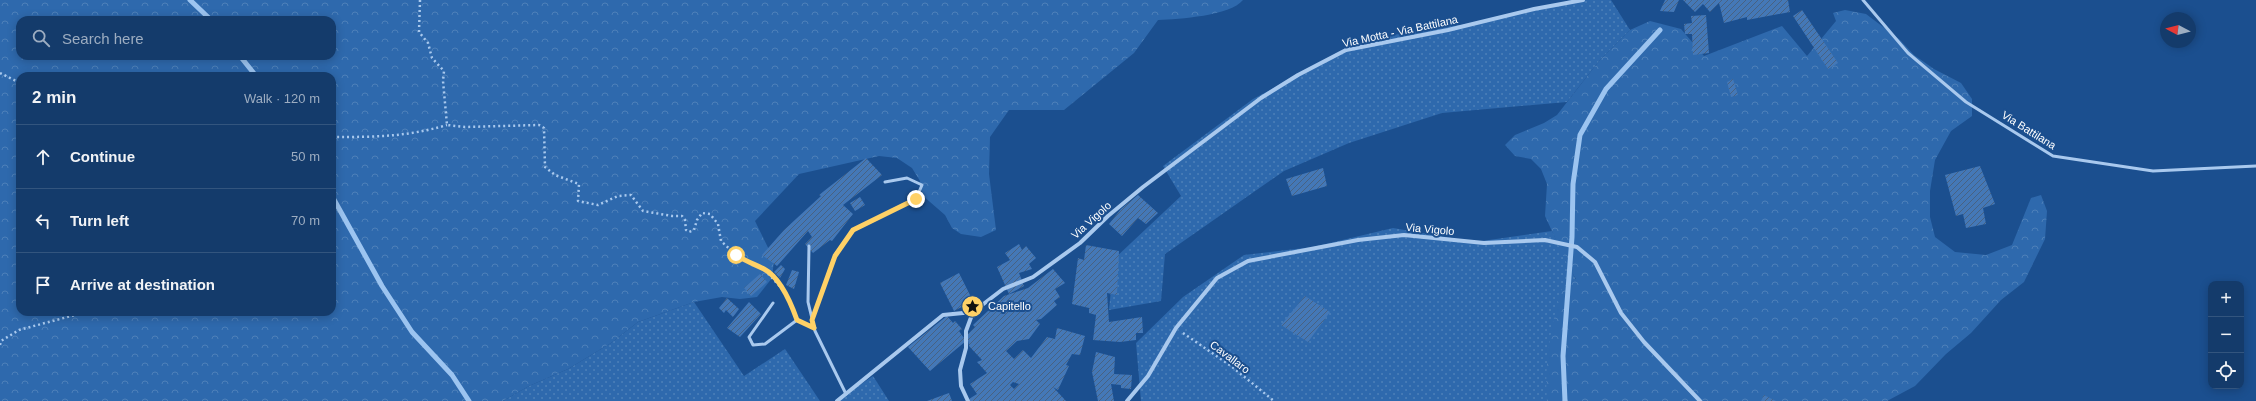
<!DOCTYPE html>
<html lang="en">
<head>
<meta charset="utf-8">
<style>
  body { margin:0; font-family:Arial,sans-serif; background:#214673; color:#f1f3f6 }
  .controls { position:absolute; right:12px; bottom:12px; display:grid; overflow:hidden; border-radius:8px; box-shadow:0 2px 10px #0003 }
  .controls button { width:36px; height:36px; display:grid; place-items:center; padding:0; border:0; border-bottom:1px solid #33557e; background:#143b6b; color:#f1f3f6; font:20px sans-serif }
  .compass { position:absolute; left:2160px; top:12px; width:36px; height:36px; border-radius:50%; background:#143b6b; box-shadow:0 2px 10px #0003; rotate:277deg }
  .stop { position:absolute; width:12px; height:12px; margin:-9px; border:3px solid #ffd166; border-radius:50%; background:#fff }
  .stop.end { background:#ffd166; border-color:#fff; box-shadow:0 1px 4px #0008 }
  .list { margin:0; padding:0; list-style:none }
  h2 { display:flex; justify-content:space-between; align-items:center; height:52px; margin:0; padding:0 16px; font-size:17px }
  h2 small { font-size:13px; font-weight:400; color:#9dadc1 }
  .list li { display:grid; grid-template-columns:26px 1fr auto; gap:12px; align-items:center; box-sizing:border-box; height:64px; padding:0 16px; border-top:1px solid #33557e }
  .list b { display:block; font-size:15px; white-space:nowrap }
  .list em { font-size:13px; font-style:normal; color:#9dadc1 }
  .icon { flex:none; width:22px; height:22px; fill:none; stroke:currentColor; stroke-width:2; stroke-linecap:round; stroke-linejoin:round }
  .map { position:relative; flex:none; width:2256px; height:401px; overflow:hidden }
  .search { position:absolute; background:#143b6b; box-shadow:0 2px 10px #0003; left:16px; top:16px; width:320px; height:44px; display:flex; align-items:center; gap:10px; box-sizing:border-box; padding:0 14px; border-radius:12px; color:#9dadc1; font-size:15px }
  .panel { position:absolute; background:#143b6b; box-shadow:0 2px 10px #0003; left:16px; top:72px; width:320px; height:244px; border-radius:12px }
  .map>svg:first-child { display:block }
</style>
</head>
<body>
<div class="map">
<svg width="2256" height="401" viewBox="0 0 2256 401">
  <defs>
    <pattern id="grass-dots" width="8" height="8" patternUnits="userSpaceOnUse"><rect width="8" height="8" fill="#2e69ad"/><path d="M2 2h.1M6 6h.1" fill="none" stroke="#4d80b9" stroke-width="1.8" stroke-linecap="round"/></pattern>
    <pattern id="forest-crowns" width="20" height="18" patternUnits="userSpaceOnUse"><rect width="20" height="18" fill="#2e69ad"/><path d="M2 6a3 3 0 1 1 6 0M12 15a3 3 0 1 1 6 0" fill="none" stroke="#4d80b9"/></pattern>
    <pattern id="building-hatch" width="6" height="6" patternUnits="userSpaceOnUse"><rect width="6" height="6" fill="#4478b7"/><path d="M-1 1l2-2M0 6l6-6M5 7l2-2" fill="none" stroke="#486282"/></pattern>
  </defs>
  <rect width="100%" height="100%" fill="#1b4f8f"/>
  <!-- grass -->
  <path fill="url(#grass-dots)" d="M1570 0H1611L1630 30 1599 61 1567 102 1442 113 1349 143 1284 171 1165 254 1161 301 1109 310 1114 259 1181 196 1163 166 1253 99 1359 43 1416 30 1470 24 1551 7Z
    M1393 228 1475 242 1552 231 1576 280 1547 401H1141L1136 343 1183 297 1244 255 1313 247Z
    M694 302 744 376 785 349 820 401H503L529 386 568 369 611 343 638 322Z
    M873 376 889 401H836Z"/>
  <!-- forest -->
  <path fill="url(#forest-crowns)" fill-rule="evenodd" d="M0 0H1243C1230 16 1179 19 1158 20L1134 53 1064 110H1009L990 137 989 174 996 230 981 237 961 234 952 228 945 215 922 195 920 181 912 168 897 158 879 156 799 174 755 221 774 260 772 278 757 297 740 299 722 297 694 302 638 322 611 343 568 369 529 386 503 401H0ZM20 20H332V56H20ZM20 76H332V312H20Z
    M1845 10 1866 14 1899 39 1914 55 1934 69 1961 83 1972 99V116L1951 131 1935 160 1930 191V217L1935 237 1955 252 1986 255 2012 245 2031 198 2041 195 2047 211 2045 239 2024 282 2001 300 1971 333 1946 354 1915 386 1887 401H1547C1544 364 1551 323 1562 288L1576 279 1568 266 1545 216 1547 184 1541 169 1531 159 1515 156 1505 145 1515 135 1544 123 1557 115 1599 61 1630 30 1650 21 1681 29 1704 56 1782 26 1807 56 1836 21 1833 13Z"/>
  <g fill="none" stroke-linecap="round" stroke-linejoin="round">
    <!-- stream -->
    <path stroke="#9cc4f0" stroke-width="5" d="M190 0 211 20
      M240 56 256 76
      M332 196 382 286 412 332 452 375 469 401
      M1565 401 1563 356 1572 237 1573 184 1580 135 1606 89 1660 30"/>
  </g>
  <!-- building -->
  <path fill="url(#building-hatch)" fill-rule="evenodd" d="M1665 0H1679L1674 12 1660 11Z
    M1683 0H1788L1790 12 1747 20V17L1724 23 1719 3 1710 12 1703 4 1695 12Z
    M1802 10 1838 63 1828 69 1793 16Z
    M1706 15 1709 53 1693 55 1692 34H1685L1684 24 1692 23 1691 16Z
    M1733 79 1738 95 1731 97 1727 82Z
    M866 158 882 175 843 205 853 214 832 241 830 240 813 253 805 244 812 237 808 231 777 266 762 255 784 230 821 196 819 195Z
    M1980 166 1995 204 1983 208 1986 224 1966 228 1963 214 1956 216 1945 175Z
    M1323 168 1327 186 1292 196 1286 179Z
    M1138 195 1158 213 1146 224 1138 218 1122 236 1109 224 1121 209Z
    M860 197 865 205 855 211 850 203Z
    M1019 244 1022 250 1026 246 1036 258 1029 264 1032 269 1019 273 1024 286 1009 294 997 267 1010 260 1005 253Z
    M1086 245 1119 251 1117 295 1107 293 1109 322 1142 317 1143 333H1136V340L1120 342 1093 340 1096 315 1089 313V308L1072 304 1078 258 1084 260Z
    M781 265 785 269 780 278 774 272Z
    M1053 269 1065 283 1055 289 1060 297 1054 301 1057 305 1041 319 1036 320 1040 324 1029 339 1017 341 1006 351 1014 359 1023 350 1031 358 1047 337 1055 339 1057 328 1085 336 1080 355 1072 354 1066 365 1069 366 1058 390 1053 387 1066 401H970L969 399 977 394 970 384 987 373 977 362 982 360 969 346 967 335 975 327 973 325 1004 296 1028 288ZM1013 382 1019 384 1014 389 1010 385Z
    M792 270 799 272 794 289 786 285Z
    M959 273 973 301 954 311 940 283Z
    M760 274 767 282 751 296 744 288Z
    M1305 296 1330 312 1308 342 1281 325Z
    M727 298 739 309 733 317 726 310 724 313 719 308Z
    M749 302 761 314 740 337 727 328Z
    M947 316 953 323 955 321 962 329 959 331 966 341 930 371 908 347Z
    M1096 352 1115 357 1114 374 1132 375 1131 389 1121 388V385L1111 384 1114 401H1098L1092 372Z
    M949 393 952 401H927Z
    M1764 395 1776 401H1761Z"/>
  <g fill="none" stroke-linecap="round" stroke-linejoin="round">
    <!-- path -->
    <path stroke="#a9c9ee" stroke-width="2.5" stroke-dasharray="2 3" stroke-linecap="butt" d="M420 0 419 32 428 43 432 58 444 71 443 81 447 125 465 127 539 125 544 128 545 167 555 175 579 184 578 201 598 205 618 196 631 195 643 211 672 216H682L685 220 686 230 689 232 694 230 697 220 702 213 710 214 718 224 721 241 736 255 765 270 784 291 794 312
      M0 73 20 83
      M332 137C375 137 406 137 447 125
      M1183 333 1231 366 1274 401
      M0 345 1 341 19 330 86 312"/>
    <!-- service -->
    <path stroke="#a9c9ee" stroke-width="3" d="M1863 0 1908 53 1966 102 2053 156 2153 171 2256 166
      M809 246 808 302 815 331 846 394
      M773 303 749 337 753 345 765 344 797 320 815 328
      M812 320 835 255 853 230 916 199 922 185 907 178 885 182"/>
    <!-- minor -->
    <path stroke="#a9c9ee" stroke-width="4" d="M837 401 943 315 973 312
      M968 401 961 386 960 370 966 348V331L973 312 1003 289 1033 277 1080 243 1108 216 1143 187 1261 98 1298 75 1346 50 1448 30 1534 9 1583 0
      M1127 401 1148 376 1176 328 1217 278 1248 261 1358 240 1404 235 1484 243 1545 240 1577 247 1595 262 1621 313 1644 342 1700 401"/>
  </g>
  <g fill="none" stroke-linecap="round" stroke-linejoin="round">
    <!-- route -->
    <path stroke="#ffd166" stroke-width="5" d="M736 255C745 261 754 264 764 269 781 278 791 303 797 320L814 328 812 320 835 256 853 230 916 199"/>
  </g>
  <!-- icons -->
  <defs>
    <symbol id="sight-disc" viewBox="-11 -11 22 22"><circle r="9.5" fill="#ffd166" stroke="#1b4f8f"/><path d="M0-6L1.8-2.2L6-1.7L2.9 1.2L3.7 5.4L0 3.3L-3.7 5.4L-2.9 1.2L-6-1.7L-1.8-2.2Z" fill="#111"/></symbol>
  </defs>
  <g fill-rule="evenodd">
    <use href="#sight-disc" x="960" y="294" width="25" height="25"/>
  </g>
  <g text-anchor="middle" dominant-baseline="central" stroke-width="4" stroke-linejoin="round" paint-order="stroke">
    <!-- street labels -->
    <g font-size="11" fill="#fff" stroke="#1b4f8f">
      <text transform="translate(1400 31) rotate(-12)">Via Motta - Via Battilana</text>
      <text transform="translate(2029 130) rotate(32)">Via Battilana</text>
      <text transform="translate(1091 220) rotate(-42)">Via Vigolo</text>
      <text transform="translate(1430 229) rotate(5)">Via Vigolo</text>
      <text transform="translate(1230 357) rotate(37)">Cavallaro</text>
    </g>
    <!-- poi labels -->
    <g font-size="11" fill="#fff" stroke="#1b4f8f" text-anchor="start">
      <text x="988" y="306">Capitello</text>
    </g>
  </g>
</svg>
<div class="controls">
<button>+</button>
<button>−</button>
<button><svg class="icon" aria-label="locate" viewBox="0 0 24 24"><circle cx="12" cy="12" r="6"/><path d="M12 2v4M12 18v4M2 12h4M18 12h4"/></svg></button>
</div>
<svg class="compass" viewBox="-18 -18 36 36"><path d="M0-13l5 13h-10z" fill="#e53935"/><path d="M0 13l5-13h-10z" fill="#9dadc1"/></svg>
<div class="stop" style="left:736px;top:255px"></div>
<div class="stop end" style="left:916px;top:199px"></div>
<div class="search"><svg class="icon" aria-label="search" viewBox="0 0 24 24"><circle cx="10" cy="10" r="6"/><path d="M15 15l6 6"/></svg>Search here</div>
<section class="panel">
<h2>2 min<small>Walk · 120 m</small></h2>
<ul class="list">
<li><svg class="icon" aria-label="ahead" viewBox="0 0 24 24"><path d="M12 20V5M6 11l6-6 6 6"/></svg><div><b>Continue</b></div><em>50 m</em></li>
<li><svg class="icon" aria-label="left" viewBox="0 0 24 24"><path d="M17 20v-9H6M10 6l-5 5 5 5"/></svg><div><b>Turn left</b></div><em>70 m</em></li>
<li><svg class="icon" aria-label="arrive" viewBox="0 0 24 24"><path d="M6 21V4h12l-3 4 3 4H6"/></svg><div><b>Arrive at destination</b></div></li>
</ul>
</section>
</div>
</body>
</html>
